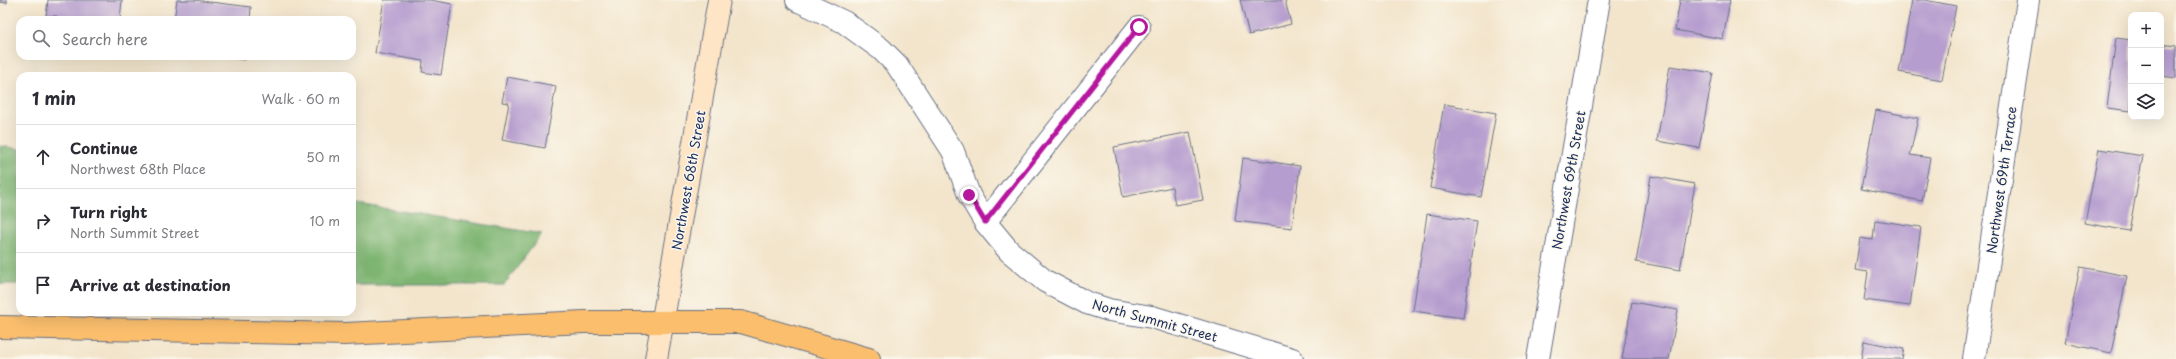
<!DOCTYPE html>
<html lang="en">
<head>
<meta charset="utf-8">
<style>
  body { margin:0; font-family:"Playpen Sans",sans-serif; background:#f2f2f3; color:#2b2b33 }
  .controls { position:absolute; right:12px; top:12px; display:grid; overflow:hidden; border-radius:8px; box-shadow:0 4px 16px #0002 }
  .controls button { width:36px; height:36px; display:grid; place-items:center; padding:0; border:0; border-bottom:1px solid #e1e1e2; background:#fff; color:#2b2b33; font:20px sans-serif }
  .stop { position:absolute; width:12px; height:12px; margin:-9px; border:3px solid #b5179e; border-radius:50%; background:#fff }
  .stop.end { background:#b5179e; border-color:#fff; box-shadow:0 1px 4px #0008 }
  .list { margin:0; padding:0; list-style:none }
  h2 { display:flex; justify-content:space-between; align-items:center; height:52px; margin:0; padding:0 16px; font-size:17px }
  h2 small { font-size:13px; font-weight:400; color:#7c7c81 }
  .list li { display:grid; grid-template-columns:26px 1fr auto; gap:12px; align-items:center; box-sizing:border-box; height:64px; padding:0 16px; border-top:1px solid #e1e1e2 }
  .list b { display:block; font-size:15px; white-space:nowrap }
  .list p { margin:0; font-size:13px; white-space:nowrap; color:#7c7c81 }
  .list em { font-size:13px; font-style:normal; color:#7c7c81 }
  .icon { flex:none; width:22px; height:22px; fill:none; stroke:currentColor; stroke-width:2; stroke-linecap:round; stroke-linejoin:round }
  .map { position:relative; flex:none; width:2176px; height:359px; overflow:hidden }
  .search { position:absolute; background:#fff; box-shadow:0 4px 16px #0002; left:16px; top:16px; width:340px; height:44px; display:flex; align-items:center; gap:10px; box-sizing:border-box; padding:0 14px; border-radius:12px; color:#7c7c81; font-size:15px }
  .panel { position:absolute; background:#fff; box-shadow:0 4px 16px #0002; left:16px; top:72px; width:340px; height:244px; border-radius:12px }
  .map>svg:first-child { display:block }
</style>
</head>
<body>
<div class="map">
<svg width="2176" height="359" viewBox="0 0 2176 359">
  <rect width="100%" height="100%" fill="#fbf7ec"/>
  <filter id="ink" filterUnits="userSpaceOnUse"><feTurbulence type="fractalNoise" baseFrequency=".025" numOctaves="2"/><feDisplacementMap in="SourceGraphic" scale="8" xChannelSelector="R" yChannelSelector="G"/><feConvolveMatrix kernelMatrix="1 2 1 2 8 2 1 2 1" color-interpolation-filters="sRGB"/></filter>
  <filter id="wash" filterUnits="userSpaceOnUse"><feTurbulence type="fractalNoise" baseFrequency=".012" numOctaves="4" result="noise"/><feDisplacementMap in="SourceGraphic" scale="16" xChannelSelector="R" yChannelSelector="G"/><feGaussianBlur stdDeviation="0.9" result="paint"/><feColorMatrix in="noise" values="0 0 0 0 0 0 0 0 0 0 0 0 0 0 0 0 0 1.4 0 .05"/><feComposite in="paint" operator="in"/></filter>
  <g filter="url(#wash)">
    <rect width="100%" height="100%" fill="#f3e5cc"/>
    <!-- forest -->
    <path fill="#7eb572" stroke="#4c7268" d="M0 146 20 149V284H0Z
      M352 203 542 234 504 285H352Z"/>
    <g id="blocks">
      <!-- building -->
      <path fill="#b69dcf" d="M0 0H7V3L0 2Z
        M48 0H122L120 20H57V16H46Z
        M177 0H194L251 7 250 20H174Z
        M384 0H430L452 4 441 75 422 72 423 61 375 53Z
        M1240 0H1285L1291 24 1249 35Z
        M1680 0H1730L1723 39 1675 30Z
        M1912 0H1925L1956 6 1942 80 1899 72Z
        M2116 38 2131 40V111L2107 108Z
        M2161 44 2176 46V78L2161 76Z
        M218 56H245V60Z
        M1670 66 1713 73 1699 148 1657 141Z
        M507 77 556 86 545 148 502 140 509 103 502 102Z
        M1444 104 1496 113 1481 197 1430 188Z
        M1876 110 1918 118 1910 155 1930 158 1922 201 1861 189Z
        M1190 132 1203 200 1175 205 1172 187 1123 197 1114 147Z
        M2099 149 2143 156 2129 231 2085 223Z
        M1243 158 1300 166 1292 228 1235 221Z
        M1651 176 1695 184 1680 270 1636 262Z
        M1427 214 1477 221 1463 318 1413 311Z
        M1875 220 1921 227 1910 306 1864 300 1868 272 1855 270 1860 238 1873 240Z
        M2080 267 2127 276 2111 353 2065 343Z
        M1632 302 1678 310 1669 359H1622Z
        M1864 341 1904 349 1902 359H1861Z"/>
    </g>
  </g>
  <g filter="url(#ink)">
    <use href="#blocks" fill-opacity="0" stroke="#676f84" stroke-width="1"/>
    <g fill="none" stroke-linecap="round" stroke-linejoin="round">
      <defs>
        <path id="minor" d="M797 0 844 22 881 49 897 65 953 151 969 195 985 222 1009 251 1045 281 1087 303 1109 310 1152 317 1292 359
          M985 222 1139 27
          M1538 359 1599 0
          M1974 359 2028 0"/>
        <path id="secondary" d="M656 359 719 0"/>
        <path id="motorway" d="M0 327 345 334 584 322H741L869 359"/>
      </defs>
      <!-- minor casing -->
      <use href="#minor" stroke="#676f84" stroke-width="24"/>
      <!-- secondary casing -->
      <use href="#secondary" stroke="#676f84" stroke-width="24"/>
      <!-- motorway casing -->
      <use href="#motorway" stroke="#676f84" stroke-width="24"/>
      <!-- minor -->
      <use href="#minor" stroke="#fff" stroke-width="22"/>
      <!-- secondary -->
      <use href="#secondary" stroke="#fde5c5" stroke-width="22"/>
      <!-- motorway -->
      <use href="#motorway" stroke="#fabe6d" stroke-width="22"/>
    </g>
  </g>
  <g fill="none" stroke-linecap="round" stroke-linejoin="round" filter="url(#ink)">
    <!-- route -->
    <path stroke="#b5179e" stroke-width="5" d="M969 195 985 222 1139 27"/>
  </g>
  <g text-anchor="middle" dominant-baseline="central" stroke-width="3" stroke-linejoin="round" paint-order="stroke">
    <!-- street labels -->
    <g font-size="13" fill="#1b2f5e" stroke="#fbf7ec">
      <text transform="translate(688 180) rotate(-80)">Northwest 68th Street</text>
      <text transform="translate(1568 180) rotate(-80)">Northwest 69th Street</text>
      <text transform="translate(2001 180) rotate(-82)">Northwest 69th Terrace</text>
      <text transform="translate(1155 320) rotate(15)">North Summit Street</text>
    </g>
  </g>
</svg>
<div class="controls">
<button>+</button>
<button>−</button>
<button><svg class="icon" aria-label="layers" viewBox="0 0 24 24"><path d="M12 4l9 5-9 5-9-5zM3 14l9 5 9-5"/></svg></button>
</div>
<div class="stop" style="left:1139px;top:27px"></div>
<div class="stop end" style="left:969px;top:195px"></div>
<div class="search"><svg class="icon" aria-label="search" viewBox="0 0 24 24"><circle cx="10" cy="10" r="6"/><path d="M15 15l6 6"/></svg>Search here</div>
<section class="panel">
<h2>1 min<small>Walk · 60 m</small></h2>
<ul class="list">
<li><svg class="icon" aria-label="ahead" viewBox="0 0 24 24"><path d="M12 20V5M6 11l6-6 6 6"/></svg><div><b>Continue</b><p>Northwest 68th Place</p></div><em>50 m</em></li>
<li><svg class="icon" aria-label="right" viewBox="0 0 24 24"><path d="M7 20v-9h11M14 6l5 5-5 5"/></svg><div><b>Turn right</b><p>North Summit Street</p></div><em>10 m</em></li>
<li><svg class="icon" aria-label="arrive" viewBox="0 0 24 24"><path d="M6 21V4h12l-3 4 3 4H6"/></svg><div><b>Arrive at destination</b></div></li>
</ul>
</section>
</div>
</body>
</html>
